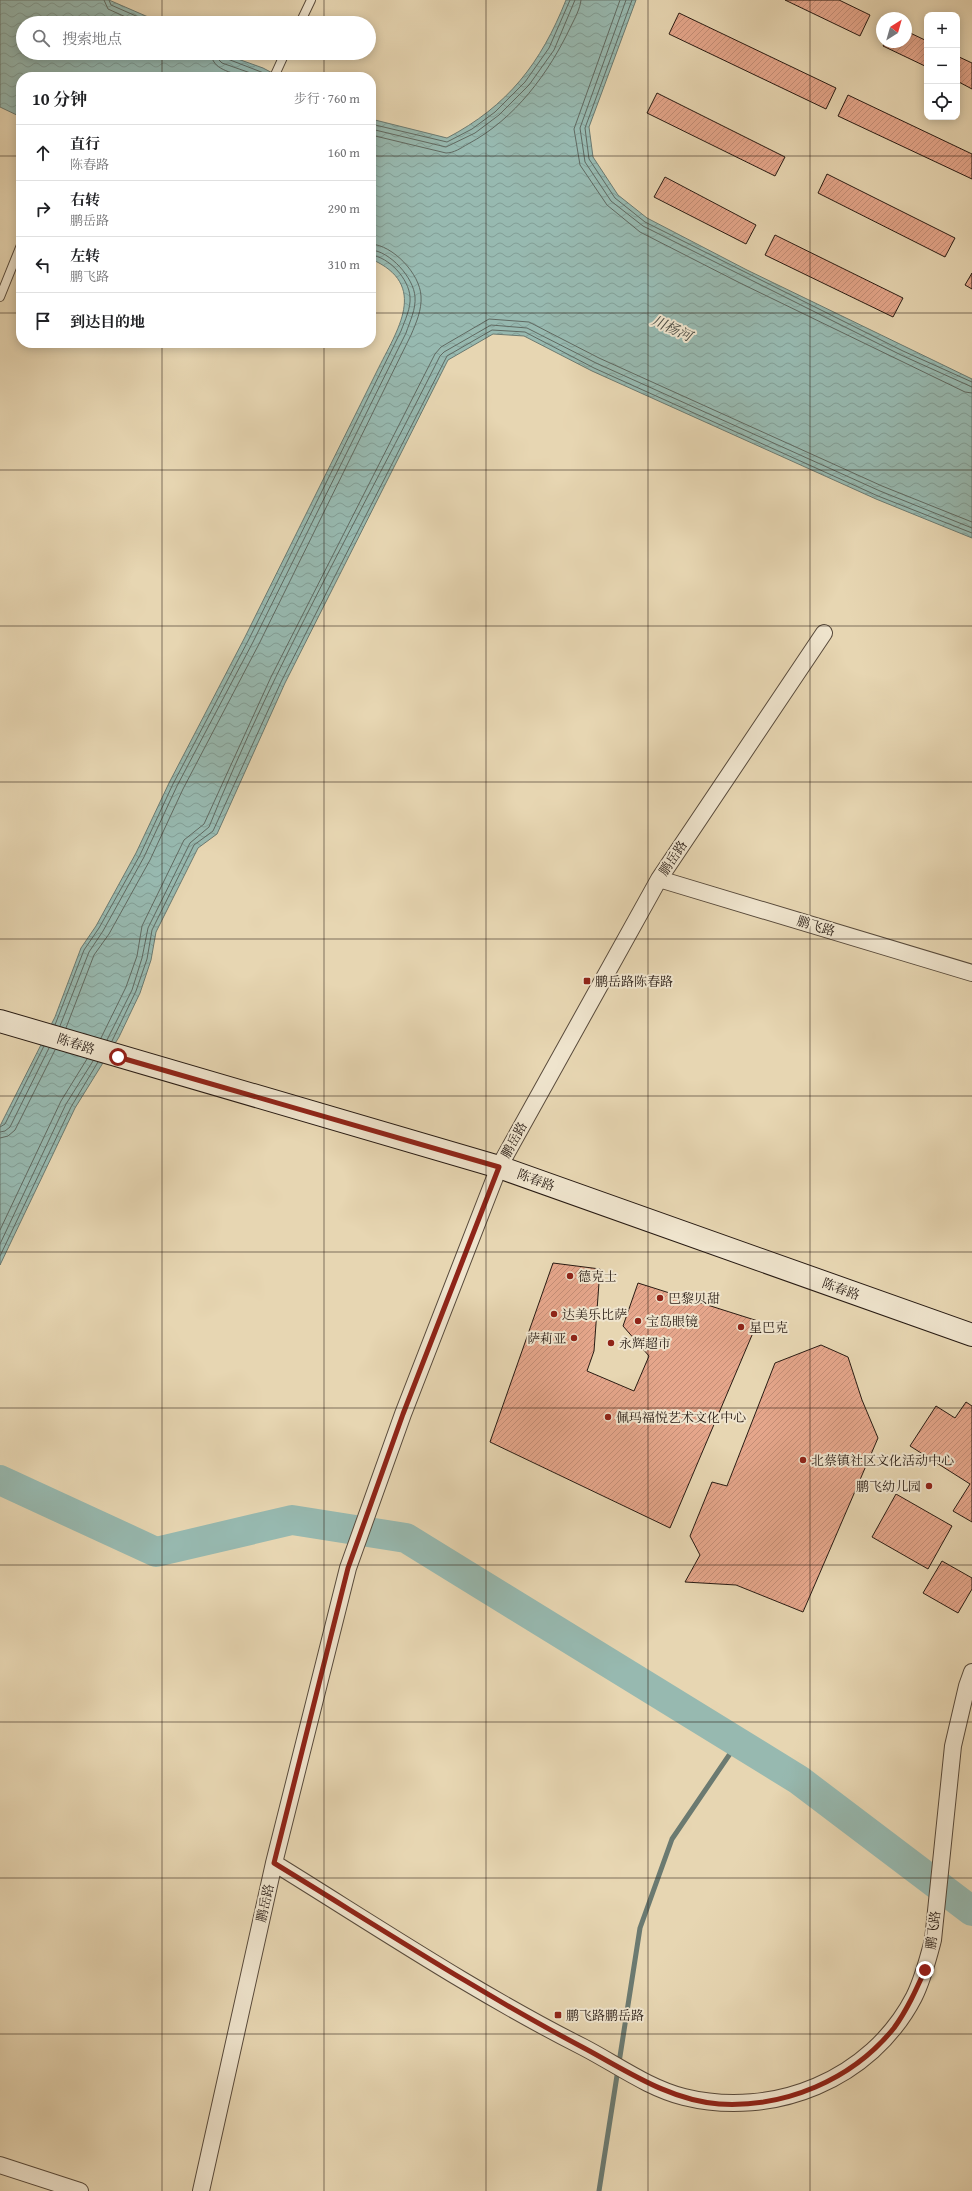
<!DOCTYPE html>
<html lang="zh">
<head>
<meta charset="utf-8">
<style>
  body { margin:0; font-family:"Gentium Book Plus","Noto Serif SC",serif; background:#f2f2f2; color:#202124 }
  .controls { position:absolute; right:12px; top:12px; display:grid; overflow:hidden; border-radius:8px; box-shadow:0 2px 10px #0003 }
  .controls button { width:36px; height:36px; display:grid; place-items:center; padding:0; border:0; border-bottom:1px solid #e0e0e0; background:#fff; color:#202124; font:20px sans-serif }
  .compass { position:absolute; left:876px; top:12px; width:36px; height:36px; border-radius:50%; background:#fff; box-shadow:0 2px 10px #0003; rotate:37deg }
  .stop { position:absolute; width:12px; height:12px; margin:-9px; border:3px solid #8f2418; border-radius:50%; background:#fff }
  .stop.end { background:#8f2418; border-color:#fff; box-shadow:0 1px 4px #0008 }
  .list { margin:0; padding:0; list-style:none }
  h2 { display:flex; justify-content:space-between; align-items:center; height:52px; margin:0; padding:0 16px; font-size:17px }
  h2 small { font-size:13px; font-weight:400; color:#757577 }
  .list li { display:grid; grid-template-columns:26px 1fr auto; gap:12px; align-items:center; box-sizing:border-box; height:56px; padding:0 16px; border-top:1px solid #e0e0e0 }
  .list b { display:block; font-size:15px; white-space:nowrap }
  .list p { margin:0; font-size:13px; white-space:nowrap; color:#757577 }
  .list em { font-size:13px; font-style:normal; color:#757577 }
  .icon { flex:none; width:22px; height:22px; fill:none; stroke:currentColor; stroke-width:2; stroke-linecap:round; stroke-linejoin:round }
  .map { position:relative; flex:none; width:972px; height:2191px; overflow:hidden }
  .search { position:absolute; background:#fff; box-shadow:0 2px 10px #0003; left:16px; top:16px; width:360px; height:44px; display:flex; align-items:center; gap:10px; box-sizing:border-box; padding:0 14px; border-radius:22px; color:#757577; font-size:15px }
  .panel { position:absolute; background:#fff; box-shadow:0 2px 10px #0003; left:16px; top:72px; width:360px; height:276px; border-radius:16px }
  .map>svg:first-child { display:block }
</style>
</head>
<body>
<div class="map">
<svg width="972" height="2191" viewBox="0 0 972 2191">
  <defs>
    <pattern id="water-waves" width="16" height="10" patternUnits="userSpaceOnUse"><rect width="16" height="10" fill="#97b9b0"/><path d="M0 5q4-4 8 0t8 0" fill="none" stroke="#829e96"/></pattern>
    <pattern id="building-hatch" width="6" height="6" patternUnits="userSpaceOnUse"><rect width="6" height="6" fill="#e5a68b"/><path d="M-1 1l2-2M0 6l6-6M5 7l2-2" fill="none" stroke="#c48e77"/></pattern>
  </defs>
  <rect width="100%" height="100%" fill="#e7d6b2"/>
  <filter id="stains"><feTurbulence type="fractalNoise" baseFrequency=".005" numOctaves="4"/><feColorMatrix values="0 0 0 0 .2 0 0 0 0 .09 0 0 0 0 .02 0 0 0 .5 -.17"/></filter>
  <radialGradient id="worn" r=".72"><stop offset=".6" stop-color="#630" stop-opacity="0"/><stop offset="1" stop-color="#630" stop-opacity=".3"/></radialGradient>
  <!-- water -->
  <path fill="url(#water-waves)" stroke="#6b7a71" d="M0 0H109L162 23H23V53H221L263 68 280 77H21V117L0 107Z
    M566 0H636L589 127 593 157 618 195 647 218 747 270 972 379V538L876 499 592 371 524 336 493 334 448 360 285 683 217 834 198 848 156 932 151 960 140 993 119 1037 75 1108 0 1265V1126L55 1017 81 948 96 926 136 853 169 783 245 637 377 371C397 330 430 285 371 259V119L447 138C508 106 541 63 566 0Z"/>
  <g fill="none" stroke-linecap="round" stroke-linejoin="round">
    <!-- shore -->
    <path stroke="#606a62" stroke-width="1" d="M104 0 108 9 139 23
      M109 0 111 5 152 23
      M620 0 574 129 580 165 607 205 640 232 740 283 965 392 972 393
      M626 0 580 128 585 162 611 201 643 226 901 355 972 387
      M632 0 585 128 589 159 615 198 645 222 903 351 972 382
      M211 53C212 70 231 72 245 77
      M217 53 218 59 222 63 262 77
      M222 53 225 58 269 75
      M371 124 447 142 472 129 495 112 525 82 549 48 570 0
      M371 129 446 147 475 133 499 115 529 85 554 50 575 0
      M371 135 446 153C454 153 461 148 468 144 515 119 549 73 571 26 575 18 580 9 581 0
      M55 1025 84 950 99 928 140 855 173 784 249 639 401 331C405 320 411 308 410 297 409 279 389 257 371 255
      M60 1026 89 952 103 931 144 857 177 786 253 642 406 333C410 321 416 309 415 297 414 278 390 251 371 250
      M66 1028 94 955 109 934 150 860 183 789 259 644 411 335C416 323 422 310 421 296 420 274 393 245 371 244
      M101 1038 126 987 137 956 142 926 184 840 204 824 271 677 435 354 441 347 489 319 529 322 599 358 882 486 972 522
      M107 1040 132 990 142 958 148 928 190 843 209 827C274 665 362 512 440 356L444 352 491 325 527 328 596 363 880 491 972 528
      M112 1041 136 991 147 959 152 930 194 845 213 831 281 682 447 356 492 330 525 332 594 368 878 496 972 533
      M0 1127 5 1124 44 1046
      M0 1132 5 1131 10 1127 49 1048
      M0 1138 8 1136 15 1130 55 1050
      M0 1230 61 1101 87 1059
      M0 1244 66 1104 93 1061
      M0 1256 71 1107 98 1062"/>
    <!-- stream -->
    <path stroke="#6b7a71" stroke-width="5" d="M599 2191 640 1928 672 1839 738 1742"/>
    <!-- river -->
    <path stroke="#97b9b0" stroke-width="30" d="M0 1480 156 1552 292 1520 406 1538 799 1780 972 1911"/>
  </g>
  <!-- building -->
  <path fill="url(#building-hatch)" stroke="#281b13" d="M785 0H839L870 15 860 36Z
    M679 13 836 88 826 109 669 34Z
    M906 31 927 41V67L883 46 885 42H906Z
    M957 56 972 63V89L957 81Z
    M657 93 785 157 775 176 647 113Z
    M848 95 972 154V179L838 116Z
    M827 174 955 238 945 257 818 193Z
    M665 177 756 225 746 244 654 197Z
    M775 235 903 298 893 317 765 255Z
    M972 273V289L965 285Z
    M553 1263 600 1269 594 1351 587 1371 634 1391 649 1356 623 1326 638 1283 758 1321 670 1528 490 1442Z
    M821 1345 848 1357 862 1400 878 1438 803 1612 736 1585 685 1582 700 1555 690 1536 712 1482 727 1486 775 1363Z
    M966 1402 972 1406V1522L953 1511 970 1484 910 1446 936 1406 955 1418Z
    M896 1494 952 1526 928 1569 872 1537Z
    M942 1561 972 1578V1589L958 1613 923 1593Z"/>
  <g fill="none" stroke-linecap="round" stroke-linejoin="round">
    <defs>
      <path id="lane" d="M300 23 311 0
        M274 77 285 53
        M0 297 21 245"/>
      <path id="street" d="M659 879 972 973
        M274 1863C376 1926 476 1993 583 2047 616 2064 648 2088 684 2097 773 2119 871 2080 914 1997 923 1979 928 1959 933 1940L953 1746 967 1686 972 1672
        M0 2165 80 2191
        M201 2191 274 1863 348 1568 403 1414 499 1167 659 879 824 633"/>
      <path id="secondary" d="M0 1021 499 1167 972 1335"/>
    </defs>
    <!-- lane casing -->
    <use href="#lane" stroke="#584a3b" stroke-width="10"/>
    <!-- street casing -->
    <use href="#street" stroke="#584a3b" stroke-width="18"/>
    <!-- secondary casing -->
    <use href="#secondary" stroke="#281b13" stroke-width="24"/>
    <!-- lane -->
    <use href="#lane" stroke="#efe4cd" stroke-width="8"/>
    <!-- street -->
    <use href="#street" stroke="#efe4cd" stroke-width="16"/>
    <!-- secondary -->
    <use href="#secondary" stroke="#efe4cd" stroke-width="22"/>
  </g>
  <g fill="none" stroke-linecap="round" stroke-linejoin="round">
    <!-- route -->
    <path stroke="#8f2418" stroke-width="5" d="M118 1057 499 1167 403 1414 348 1568 274 1863C377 1926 478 1992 584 2048 627 2071 669 2100 719 2104 785 2108 852 2080 894 2028 907 2010 916 1990 925 1970"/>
  </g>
  <!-- grid -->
  <path fill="none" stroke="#281b13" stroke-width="1" stroke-opacity="0.55" d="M162 0V23M324 0V23M486 0V2191M648 0V2191M810 0V2191M162 53V77M324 53V77M0 156H21M371 156H972M0 313H21M371 313H972M162 343V2191M324 343V2191M0 470H972M0 626H972M0 782H972M0 939H972M0 1096H972M0 1252H972M0 1408H972M0 1565H972M0 1722H972M0 1878H972M0 2034H972"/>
  <!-- markers -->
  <g fill="#8f2418" stroke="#efe4cd" stroke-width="1.5">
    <rect x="583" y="977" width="8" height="8" rx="2"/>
    <circle cx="570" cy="1276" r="4"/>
    <circle cx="660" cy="1298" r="4"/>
    <circle cx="554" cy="1314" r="4"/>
    <circle cx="638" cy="1321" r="4"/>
    <circle cx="741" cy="1327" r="4"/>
    <circle cx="574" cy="1338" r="4"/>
    <circle cx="611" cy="1343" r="4"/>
    <circle cx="608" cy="1417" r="4"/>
    <circle cx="803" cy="1460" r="4"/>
    <circle cx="929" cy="1486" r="4"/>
    <rect x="554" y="2011" width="8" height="8" rx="2"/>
  </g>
  <g text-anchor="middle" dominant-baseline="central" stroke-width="4" stroke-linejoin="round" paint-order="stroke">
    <!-- street labels -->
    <g font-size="13" fill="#281b13" stroke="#efe4cd">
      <text transform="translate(673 858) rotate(-56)">鹏岳路</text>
      <text transform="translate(816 926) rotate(17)">鹏飞路</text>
      <text transform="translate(76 1044) rotate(18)">陈春路</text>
      <text transform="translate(514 1140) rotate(-61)">鹏岳路</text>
      <text transform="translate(536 1180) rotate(20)">陈春路</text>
      <text transform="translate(841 1289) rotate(20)">陈春路</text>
      <text transform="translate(265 1903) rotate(-77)">鹏岳路</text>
      <text transform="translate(933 1930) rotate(-82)">鹏飞路</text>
    </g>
    <!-- poi labels -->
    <g font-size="13" fill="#281b13" stroke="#efe4cd" text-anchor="start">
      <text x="595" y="981">鹏岳路陈春路</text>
      <text x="578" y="1276">德克士</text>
      <text x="668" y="1298">巴黎贝甜</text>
      <text x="562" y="1314">达美乐比萨</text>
      <text x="646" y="1321">宝岛眼镜</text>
      <text x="749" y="1327">星巴克</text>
      <text x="566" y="1338" text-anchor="end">萨莉亚</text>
      <text x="619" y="1343">永辉超市</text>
      <text x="616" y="1417">佩玛福悦艺术文化中心</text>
      <text x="811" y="1460">北蔡镇社区文化活动中心</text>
      <text x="921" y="1486" text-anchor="end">鹏飞幼儿园</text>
      <text x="566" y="2015">鹏飞路鹏岳路</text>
    </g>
    <!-- water labels -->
    <g font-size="14" font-style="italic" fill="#494a42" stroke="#efe4cd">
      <text transform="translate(672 328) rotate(25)">川杨河</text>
    </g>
  </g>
  <rect width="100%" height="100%" filter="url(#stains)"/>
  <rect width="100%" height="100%" fill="url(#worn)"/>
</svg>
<div class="controls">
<button>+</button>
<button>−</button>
<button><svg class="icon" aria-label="locate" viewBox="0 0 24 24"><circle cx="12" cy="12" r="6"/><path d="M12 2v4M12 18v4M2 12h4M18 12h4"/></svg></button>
</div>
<svg class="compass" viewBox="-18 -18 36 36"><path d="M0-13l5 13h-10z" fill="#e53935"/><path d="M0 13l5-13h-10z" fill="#757577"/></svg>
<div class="stop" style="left:118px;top:1057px"></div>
<div class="stop end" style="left:925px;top:1970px"></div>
<div class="search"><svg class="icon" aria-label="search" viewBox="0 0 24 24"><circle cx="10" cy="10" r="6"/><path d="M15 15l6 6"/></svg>搜索地点</div>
<section class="panel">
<h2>10 分钟<small>步行 · 760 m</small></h2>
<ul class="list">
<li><svg class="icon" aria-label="ahead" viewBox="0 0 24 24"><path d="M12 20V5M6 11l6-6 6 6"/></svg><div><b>直行</b><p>陈春路</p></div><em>160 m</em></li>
<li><svg class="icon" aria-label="right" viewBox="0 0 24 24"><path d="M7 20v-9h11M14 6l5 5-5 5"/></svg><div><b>右转</b><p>鹏岳路</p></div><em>290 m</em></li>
<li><svg class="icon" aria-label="left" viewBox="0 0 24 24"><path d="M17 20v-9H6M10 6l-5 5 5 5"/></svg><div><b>左转</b><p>鹏飞路</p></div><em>310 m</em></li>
<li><svg class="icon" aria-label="arrive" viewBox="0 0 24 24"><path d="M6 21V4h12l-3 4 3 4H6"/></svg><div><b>到达目的地</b></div></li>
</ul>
</section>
</div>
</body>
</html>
